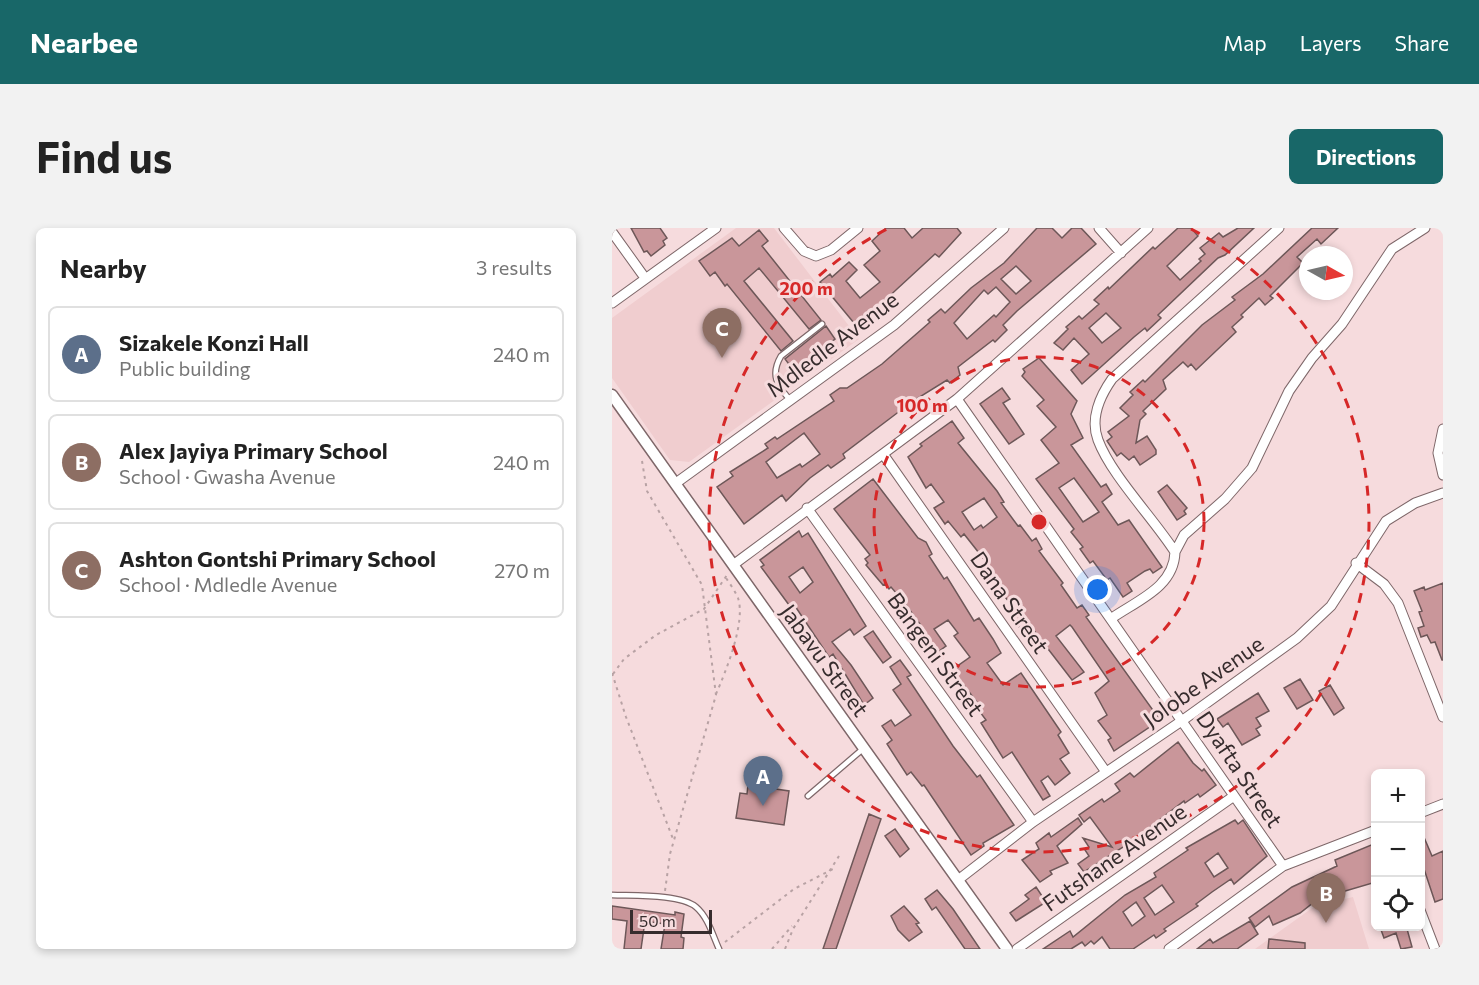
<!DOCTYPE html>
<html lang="en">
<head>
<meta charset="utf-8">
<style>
  body { margin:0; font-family:Commissioner,sans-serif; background:#f2f2f2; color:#222 }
  .controls { position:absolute; right:18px; bottom:18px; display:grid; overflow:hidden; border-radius:9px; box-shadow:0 3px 9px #0003 }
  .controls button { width:54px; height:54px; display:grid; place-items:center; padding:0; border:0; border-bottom:2px solid #e0e0e0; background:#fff; color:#222; font:30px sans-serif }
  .compass { position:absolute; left:687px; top:18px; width:54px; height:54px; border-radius:50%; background:#fff; box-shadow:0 3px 9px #0003; rotate:98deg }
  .scale { position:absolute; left:18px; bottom:15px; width:82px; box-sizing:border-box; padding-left:6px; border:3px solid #362c2d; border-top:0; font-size:16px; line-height:21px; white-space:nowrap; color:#362c2d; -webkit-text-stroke:4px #f6dbdd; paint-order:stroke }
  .you { position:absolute; left:486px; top:362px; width:21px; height:21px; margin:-15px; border:4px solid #fff; border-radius:50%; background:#1a73e8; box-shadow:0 0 0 9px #1a73e833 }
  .badge { display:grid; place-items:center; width:39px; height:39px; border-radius:50%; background:#186768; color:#fff; font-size:20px; font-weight:700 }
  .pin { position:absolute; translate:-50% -50px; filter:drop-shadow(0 2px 3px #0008) }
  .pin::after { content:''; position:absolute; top:32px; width:21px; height:18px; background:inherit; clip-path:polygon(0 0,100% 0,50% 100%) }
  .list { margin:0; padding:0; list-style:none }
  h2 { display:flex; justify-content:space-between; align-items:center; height:78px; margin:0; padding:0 24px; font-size:26px }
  h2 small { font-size:20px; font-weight:400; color:#767676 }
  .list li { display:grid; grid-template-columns:39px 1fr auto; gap:18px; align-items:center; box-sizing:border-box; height:96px; margin:0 12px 12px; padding:0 12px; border:2px solid #e0e0e0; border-radius:9px }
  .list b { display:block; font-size:22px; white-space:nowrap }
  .list p { margin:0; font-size:20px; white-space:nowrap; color:#767676 }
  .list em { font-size:20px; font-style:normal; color:#767676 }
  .icon { flex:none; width:33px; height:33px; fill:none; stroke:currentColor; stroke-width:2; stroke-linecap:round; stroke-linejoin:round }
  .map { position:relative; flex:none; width:831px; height:721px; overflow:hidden; border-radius:9px }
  header { display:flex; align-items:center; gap:36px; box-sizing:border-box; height:84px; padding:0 30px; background:#186768; color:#fff }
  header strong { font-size:28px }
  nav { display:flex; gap:33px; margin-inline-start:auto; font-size:21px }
  .intro { display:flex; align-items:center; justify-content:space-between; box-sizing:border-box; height:144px; padding:0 36px }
  h1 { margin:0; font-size:42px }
  .button { padding:15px 27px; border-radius:9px; background:#186768; color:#fff; font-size:21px; font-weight:700 }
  main { display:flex; gap:36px; padding:0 36px }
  aside { flex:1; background:#fff; border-radius:9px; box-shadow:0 3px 9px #0003 }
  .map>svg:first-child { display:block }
</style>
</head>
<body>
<header>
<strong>Nearbee</strong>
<nav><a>Map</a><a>Layers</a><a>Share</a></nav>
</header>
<div class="intro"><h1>Find us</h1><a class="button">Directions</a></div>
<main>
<aside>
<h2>Nearby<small>3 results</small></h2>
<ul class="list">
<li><span class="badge" style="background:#5c6f8a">A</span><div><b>Sizakele Konzi Hall</b><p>Public building</p></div><em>240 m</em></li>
<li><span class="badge" style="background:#8d6e63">B</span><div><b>Alex Jayiya Primary School</b><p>School · Gwasha Avenue</p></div><em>240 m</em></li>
<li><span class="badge" style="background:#8d6e63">C</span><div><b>Ashton Gontshi Primary School</b><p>School · Mdledle Avenue</p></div><em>270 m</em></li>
</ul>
</aside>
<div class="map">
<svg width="831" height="721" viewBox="0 0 831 721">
  <rect width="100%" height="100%" fill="#f6dbdd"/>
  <!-- built -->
  <path fill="#f0cdcf" d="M124 0H162L247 111 77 234 58 232 0 150V90Z
    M741 669 757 721H643L703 678Z"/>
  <!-- building -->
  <path fill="#c9969a" stroke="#6d5758" stroke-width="1.5" fill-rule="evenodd" d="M19 0H48L55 10 51 13 53 17 39 28 35 23 32 24Z
    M274 0H292L300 10 311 0H345L349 5 327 29 323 26 272 73 274 76 258 89 255 85 242 95 208 54 218 46 220 49 237 34 245 42 234 53 248 70 268 54 252 37 268 23 260 13Z
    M425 0H440L450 10 460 0H469L484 16 405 83 391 97 395 102 383 114 381 112 346 139 348 147 338 155 335 152 301 173 231 226 233 230 219 240 216 237 198 250 174 273 170 267 132 296 105 259 121 248 118 244 156 220 153 216 163 209 165 211 222 173 218 167 228 160H235L270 136 318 94 316 92 329 81 333 85 359 60 392 35ZM404 38 419 53 404 66 389 51ZM384 59 398 74 384 89 382 87 355 111 342 95 372 62 376 66ZM192 205 208 226 190 239 188 236 165 250 154 234Z
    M566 0H579L586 8 555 38 568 52 589 33 587 31 593 26 588 20 607 5 611 9 626 0H642L613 27 606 30 546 87 549 90 535 103 533 100 522 109 470 156 459 142 477 126 462 110 451 122 442 115 456 101 454 99 467 88 470 91 487 76 482 72 496 59 497 61 541 19 543 21ZM494 85 509 100 490 115 477 100Z
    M700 0H726L709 16 705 11 685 29 691 35 658 68 661 70 653 77 647 70 629 87 631 89 620 99 624 104 584 142 579 136 576 139 571 134 551 152 554 161 531 183 534 186 528 192 524 215 535 208 544 222V226L528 237 522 228 517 232 509 225 505 228 495 213 500 209 496 204 517 188 508 180 521 167 518 164 531 152 533 154 590 97 623 72 620 69 651 46Z
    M147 2 156 13 150 18 209 92 197 101 147 40 132 53 181 113 169 123 115 56 113 58 103 44 98 48 87 33 120 10 127 18Z
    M214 98 223 111 182 143 173 131Z
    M427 130 465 173 459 186 471 210 459 217 489 259 494 256 500 266 490 274 506 297 517 292 550 339 541 345 538 341 533 343 515 355 520 363 511 369 498 350 495 352 481 333 478 335 468 321 471 319 459 304 462 301 424 251 447 235 429 212 444 199 425 178 432 172 410 148 413 144 411 141ZM462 250 487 284 471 294 447 260Z
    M390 160 398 171 391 175 412 206 397 216 368 176Z
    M340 193 352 210 346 215 385 263 392 274 389 275 406 298 408 297 420 313 424 310 430 321 427 323 451 355 449 357 465 380 470 377 477 387 474 389 548 492 502 523 496 512 499 510 486 493 495 487 483 465 497 453 460 399 458 397 444 408 472 444 460 452 423 404 421 406 417 400H408L393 380 399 376 388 363 392 360 380 346 382 344 352 306 349 309 336 293 333 296 322 280 332 274 319 256 314 260 296 229 310 218 308 216ZM372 270 385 289 371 300 369 297 362 302 350 284Z
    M261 251 306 310 314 314 320 326 317 328 332 351 335 349 362 393 367 390 381 411 389 425 375 435 391 457 409 445 449 504 446 507 457 525 448 531 458 545 443 557 436 548 429 553 438 568 431 572 400 524 391 530 369 495 374 492 365 480 368 478 351 456 347 459 337 444 358 429 342 408 346 405 336 392 322 401 334 418 323 426 304 399 308 396 292 374 279 359 277 361 273 356 271 357 254 337 256 335 253 331 258 327 222 281Z
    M555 257 575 280 572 283 574 286 565 292 546 264Z
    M187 303 190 309 196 305 254 398 242 407 238 401 220 414 239 437 261 470 252 477 221 426 217 429 183 378 180 381 149 339 152 337 148 332ZM191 339 201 354 188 365 177 349Z
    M831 355V432H830L823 414 819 415 815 407 809 409 806 400 812 398 807 384 810 383 802 363 812 359 813 362Z
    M261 403 279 429 271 435 252 409Z
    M288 432 299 447 295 449 341 518 365 549 368 547 402 597 371 615 372 618 359 627 312 557 310 558 299 544 295 547 275 516 280 512 270 498 279 492 283 498 299 487 281 462 289 456 278 439Z
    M688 451 701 472 685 481 672 460Z
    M718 457 732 480 722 487 707 463Z
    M646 465 657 483 644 490 649 498 644 501 648 507 630 517 616 495 611 499 605 491Z
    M566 514 581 535 590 543 592 541 604 557 588 569 586 566 573 575 572 573 516 616 472 644 466 636 477 628 473 622 477 619 471 610 500 619 478 589 472 594 467 587 490 571 492 574 508 563 503 556 518 545 522 549Z
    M136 557 177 563 172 597 124 590 128 565 135 566Z
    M257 586 269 591 224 721H211Z
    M466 590 470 596 445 618 456 635 438 643 440 646 428 654 410 632 427 621 424 615 437 605 439 609Z
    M623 592 626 596 631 592 655 628 622 656 619 651 600 664 584 676 586 678 552 701 554 703 544 710 542 707 521 721H498L490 709 482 716 479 713 473 718 470 714 459 721H431L458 703 461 709 513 667 544 649 542 645 576 622 574 620ZM606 625 616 640 602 649 593 635ZM550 657 562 674 543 687 532 670ZM524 674 533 688 520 698 511 684Z
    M808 600 820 628 831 623V671L823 674 808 629Z
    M283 601 297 621 288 629 273 608Z
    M764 615V654L706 671 688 685 661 697 657 688 643 699 637 690 680 659 725 638 723 632Z
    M424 659 434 674 404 693 398 685 417 671 413 667Z
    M325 662 341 681 368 721H353L324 679 320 682 313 671Z
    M0 678 63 687V684L72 686 69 709 72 710 71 721H49L53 696 33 693 29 721H12L15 693 0 691Z
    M292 678 307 695 304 696 310 704 297 713 286 702 279 688Z
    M638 693 646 706 625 721H585L598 711 601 715Z
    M768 699H799L795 701 800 719 789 721 784 705 772 710Z
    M657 711 693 715V721H656Z"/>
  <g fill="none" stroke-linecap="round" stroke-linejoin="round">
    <defs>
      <path id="service" d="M178 172C165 157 158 147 169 128L210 96
        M196 568 252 520
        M0 667C21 668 68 666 84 679 96 689 101 708 107 721"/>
      <path id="minor" d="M172 0 192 23 204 28 219 22 246 0
        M487 0 509 25
        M0 4 33 50
        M0 75 104 0
        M345 171 671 638
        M831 201 826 225 831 247
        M271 226 494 544
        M64 255 282 97 392 0
        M195 280 421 594
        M563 324 572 307 613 271 640 240 677 163 700 130 730 96 780 21 813 0
        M744 335 772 356 786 375 831 489
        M121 337 345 171 536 0
        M500 390C526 372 562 359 563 324 542 291 499 247 486 212 478 191 488 168 500 151L667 0
        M808 585 831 576
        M346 652 421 594 571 492 685 410 719 378 774 293 803 275 831 265
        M808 682 823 721
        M405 721 622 568
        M557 721 671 638 764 602"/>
      <path id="tertiary" d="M0 167 395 721"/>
    </defs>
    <!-- service casing -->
    <use href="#service" stroke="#7e6769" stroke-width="7"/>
    <!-- minor casing -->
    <use href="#minor" stroke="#7e6769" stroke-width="11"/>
    <!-- tertiary casing -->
    <use href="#tertiary" stroke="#7e6769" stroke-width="13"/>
    <!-- path -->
    <path stroke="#b8a2a4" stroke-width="2" stroke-dasharray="3 4.5" stroke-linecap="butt" d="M30 233 35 263 90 357 104 467 58 626 53 663
      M0 445 14 489 61 611
      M1 446 12 431 44 407 92 381 115 347
      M104 466C114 443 134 394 126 370 123 363 118 356 114 350
      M113 714 182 661 221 641
      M160 721 180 698
      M173 721 181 701 227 628"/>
    <!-- service -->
    <use href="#service" stroke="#fff" stroke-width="4.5"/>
    <!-- minor -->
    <use href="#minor" stroke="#fff" stroke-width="9"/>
    <!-- tertiary -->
    <use href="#tertiary" stroke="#fff" stroke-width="10"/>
  </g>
  <!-- distance rings -->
  <g fill="none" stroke="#d62828" stroke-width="3" stroke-dasharray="10 8">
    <circle cx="427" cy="294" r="165"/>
    <path d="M579 1A330 330 0 1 1 275 1"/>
  </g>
  <g text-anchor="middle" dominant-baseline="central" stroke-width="6" stroke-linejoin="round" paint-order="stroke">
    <!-- street labels -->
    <g font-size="22" fill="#362c2d" stroke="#f6dbdd">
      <text transform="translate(220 116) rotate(-37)">Mdledle Avenue</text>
      <text transform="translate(398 374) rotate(55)">Dana Street</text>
      <text transform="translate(324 426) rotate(54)">Bangeni Street</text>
      <text transform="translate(213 432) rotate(54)">Jabavu Street</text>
      <text transform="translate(591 453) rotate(-35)">Jolobe Avenue</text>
      <text transform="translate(628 541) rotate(56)">Dyafta Street</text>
      <text transform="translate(502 629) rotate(-35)">Futshane Avenue</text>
    </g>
  </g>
  <circle cx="427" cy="294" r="9" fill="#d62828" stroke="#f6dbdd" stroke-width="3"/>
  <g font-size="18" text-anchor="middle" font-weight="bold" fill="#d62828" stroke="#f6dbdd" stroke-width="6" stroke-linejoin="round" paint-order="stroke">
    <text x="194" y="67">200 m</text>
    <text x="310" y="184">100 m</text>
  </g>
</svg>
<div class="controls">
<button>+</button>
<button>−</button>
<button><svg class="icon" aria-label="locate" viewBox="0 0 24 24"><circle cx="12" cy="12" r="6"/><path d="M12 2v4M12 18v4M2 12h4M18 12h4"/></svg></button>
</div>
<svg class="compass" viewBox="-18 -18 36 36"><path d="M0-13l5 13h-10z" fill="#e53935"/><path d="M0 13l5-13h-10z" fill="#767676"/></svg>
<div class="scale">50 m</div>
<div class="you"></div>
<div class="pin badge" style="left:151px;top:578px;background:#5c6f8a">A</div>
<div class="pin badge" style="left:714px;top:695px;background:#8d6e63">B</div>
<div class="pin badge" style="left:110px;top:130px;background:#8d6e63">C</div>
</div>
</main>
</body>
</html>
